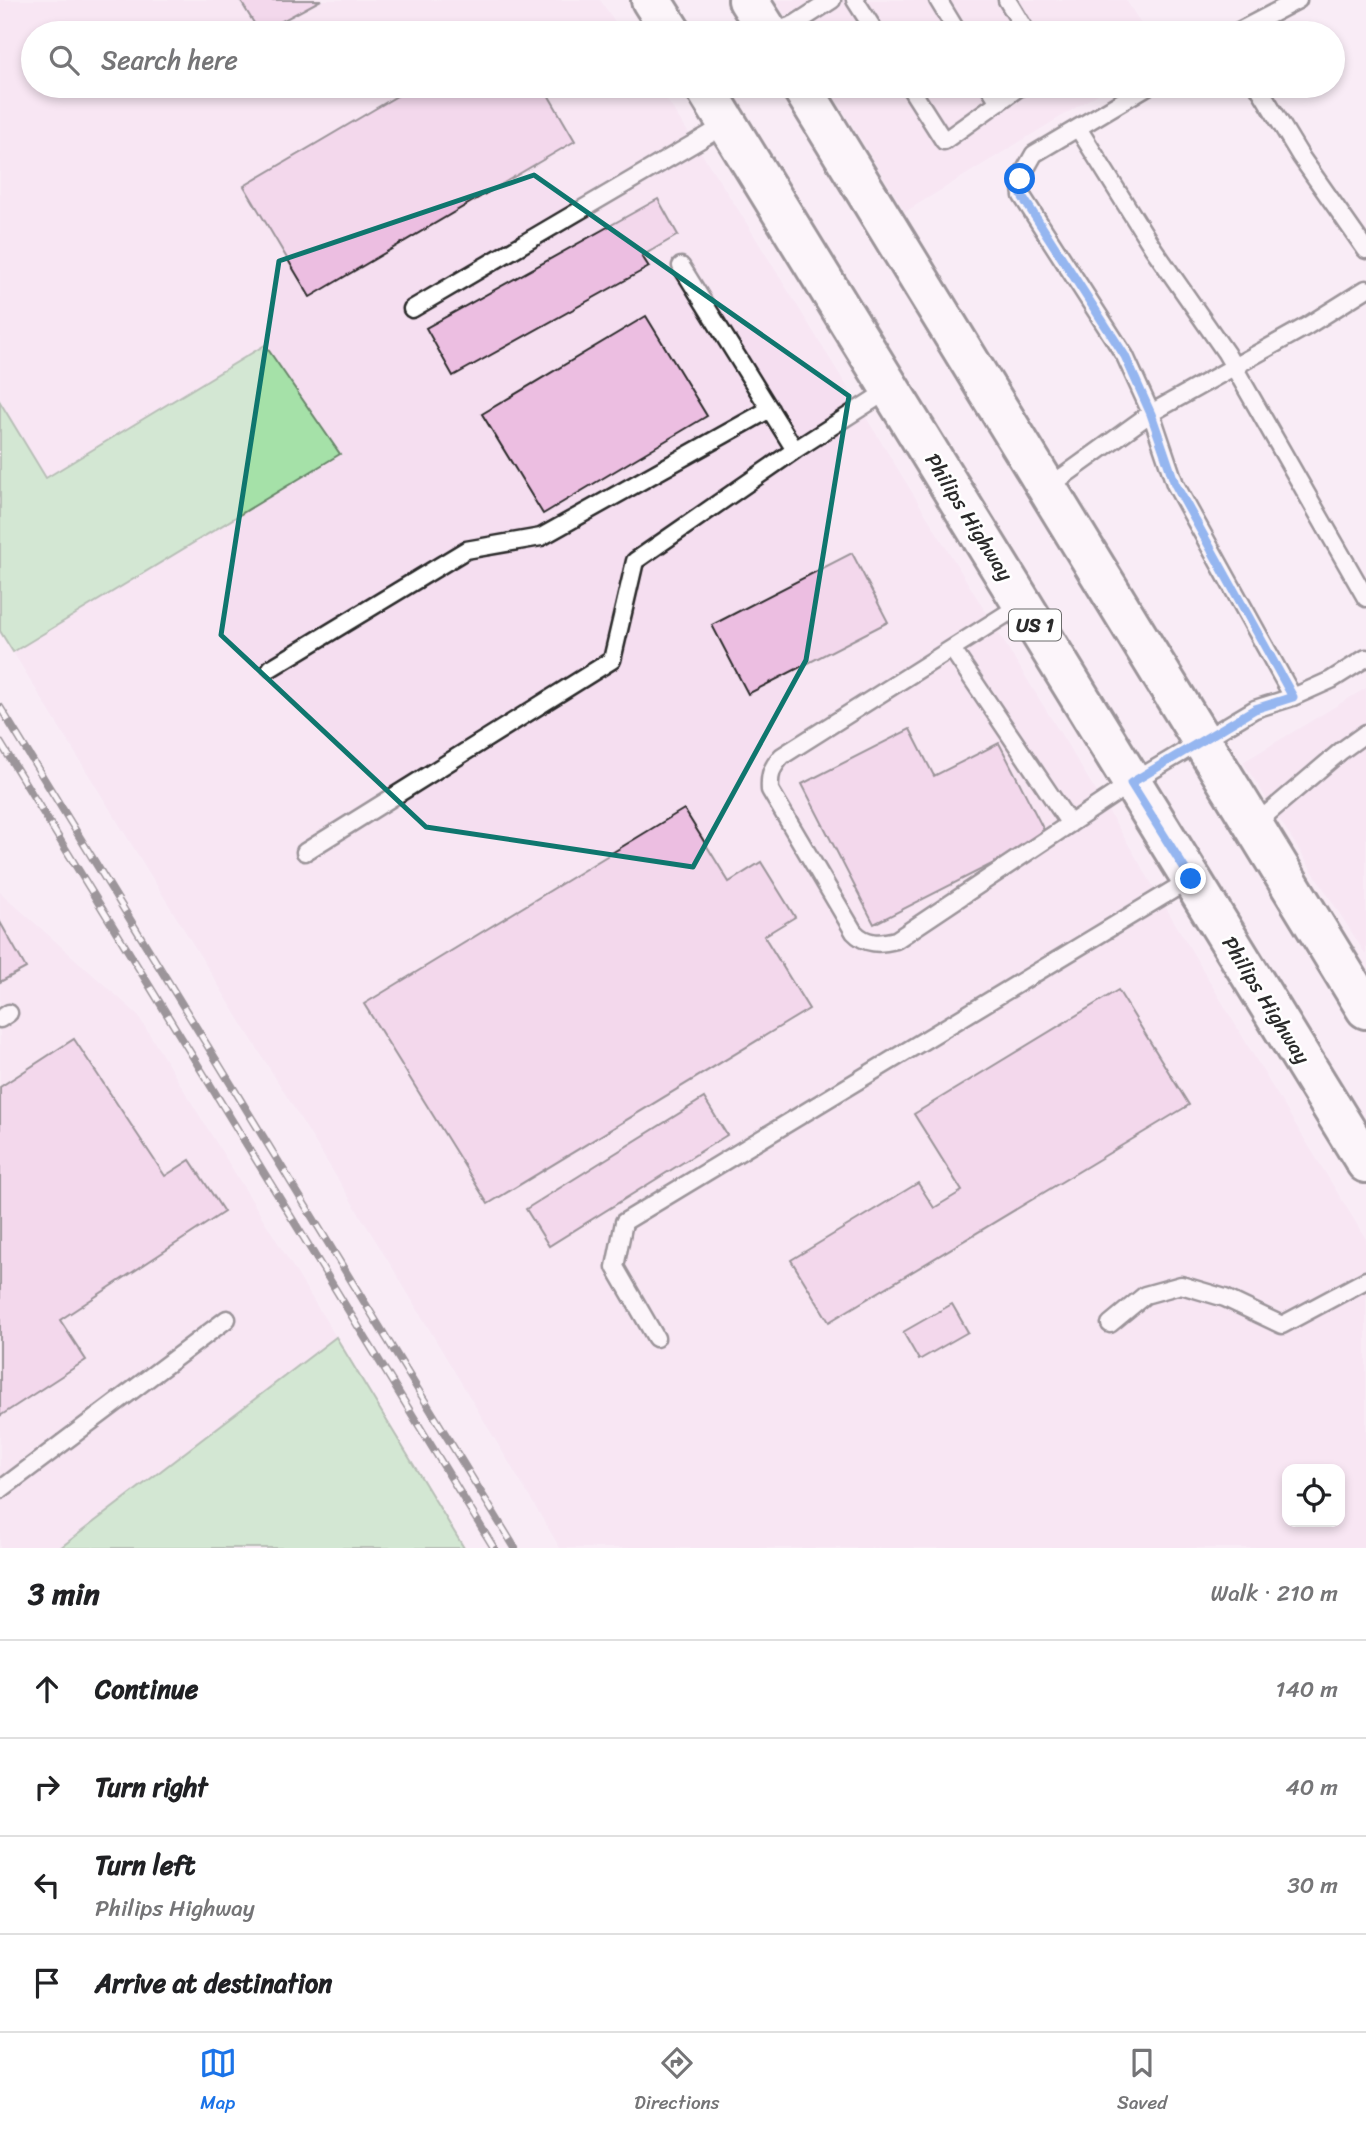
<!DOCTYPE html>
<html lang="en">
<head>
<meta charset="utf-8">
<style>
  body { margin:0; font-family:Sriracha,sans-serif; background:#f2f2f2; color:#202124 }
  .controls { position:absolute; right:21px; bottom:21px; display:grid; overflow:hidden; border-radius:14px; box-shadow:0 4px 10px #0003 }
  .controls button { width:63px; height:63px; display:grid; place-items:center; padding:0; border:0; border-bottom:2px solid #e0e0e0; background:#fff; color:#202124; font:35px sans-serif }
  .stop { position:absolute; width:21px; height:21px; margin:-16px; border:5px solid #1a73e8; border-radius:50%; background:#fff }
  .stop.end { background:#1a73e8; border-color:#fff; box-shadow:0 2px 7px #0008 }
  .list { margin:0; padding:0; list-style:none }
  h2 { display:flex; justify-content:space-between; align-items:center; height:91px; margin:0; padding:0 28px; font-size:30px }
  h2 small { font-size:23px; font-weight:400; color:#757577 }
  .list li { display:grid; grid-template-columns:46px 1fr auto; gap:21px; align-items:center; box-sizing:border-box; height:98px; padding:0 28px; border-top:2px solid #e0e0e0 }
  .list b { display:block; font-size:26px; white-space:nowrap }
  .list p { margin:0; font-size:23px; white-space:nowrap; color:#757577 }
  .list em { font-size:23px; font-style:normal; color:#757577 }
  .icon { flex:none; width:38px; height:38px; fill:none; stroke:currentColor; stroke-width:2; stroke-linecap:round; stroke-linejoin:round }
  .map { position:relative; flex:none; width:1366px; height:1548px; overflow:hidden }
  .search { position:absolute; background:#fff; box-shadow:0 4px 10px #0003; left:21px; right:21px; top:21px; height:77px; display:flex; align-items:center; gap:18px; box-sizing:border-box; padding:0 24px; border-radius:38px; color:#757577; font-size:26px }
  .sheet { height:483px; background:#fff }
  nav { display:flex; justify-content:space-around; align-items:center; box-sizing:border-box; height:98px; border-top:2px solid #e0e0e0; background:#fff; font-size:19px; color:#757577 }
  nav a { display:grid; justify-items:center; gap:4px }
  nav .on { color:#1a73e8 }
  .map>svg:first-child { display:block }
</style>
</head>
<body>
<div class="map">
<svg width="1366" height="1548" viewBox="0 0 1366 1548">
  <rect width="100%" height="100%" fill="#f9ecf6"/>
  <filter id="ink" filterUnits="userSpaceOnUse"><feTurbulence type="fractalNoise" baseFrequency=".0143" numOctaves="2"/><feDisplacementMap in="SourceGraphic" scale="14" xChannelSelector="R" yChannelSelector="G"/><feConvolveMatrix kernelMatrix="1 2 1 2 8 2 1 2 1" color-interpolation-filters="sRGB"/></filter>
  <g filter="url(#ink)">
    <!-- built -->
    <path fill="#f5def0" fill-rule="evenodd" d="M0 0H600L623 33H33V86H658L739 211 1118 827 1270 1083 1366 1239V1548H560L395 1272 13 652 339 454 265 345 45 479 0 402ZM1287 1469H1340V1522H1287Z
      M775 0H1126L1147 33H796Z
      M828 86H1111L905 212Z
      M1366 688V955L1243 762Z
      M0 892 137 1014 336 1337 60 1548H0Z"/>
    <!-- green -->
    <path fill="#a5e1a8" stroke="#68866a" stroke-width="2" d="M265 345 340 454 13 652 0 631V402L46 478Z
      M336 1337 464 1548H60Z"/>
    <!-- building -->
    <path fill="#ecbee1" stroke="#2b2b2b" stroke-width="2" d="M240 0H321L260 33Z
      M414 86H543L575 141 310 297 244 186Z
      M658 199 678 235 642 256 649 267 453 376 426 328Z
      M646 316 707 416 543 514 482 414Z
      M852 553 888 622 748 694 712 625Z
      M910 729 934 776 999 743 1047 836 874 924 802 784Z
      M684 809 729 882 761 862 795 917 764 936 809 1009 488 1204 364 1004Z
      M0 922 26 968 0 982Z
      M1118 990 1189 1105 829 1322 791 1260 918 1183 934 1208 962 1191 914 1114Z
      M74 1039 165 1176 190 1160 224 1212 60 1320 86 1360 0 1416V1087Z
      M704 1098 727 1135 549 1246 526 1209Z
      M952 1304 968 1332 919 1360 903 1332Z"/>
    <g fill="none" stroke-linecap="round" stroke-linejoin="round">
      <defs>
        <path id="lane" d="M855 0 876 33
          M938 0 958 33
          M1007 0 1027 33
          M771 33 795 24 832 0
          M1235 33 1298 0
          M909 86 944 141 1021 86
          M989 86 999 102
          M1148 86 1034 154 1020 179 1022 196 1125 356 1151 413 1175 484 1293 697
          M1258 86 1301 157 1366 250
          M1078 128 1153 248 1226 353 1366 598
          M681 266 795 450 890 389
          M412 309 727 124
          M1047 488 1151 413 1307 326 1366 289
          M1022 604 782 756C772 767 769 774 770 790L854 932C866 945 880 944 896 940L1131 783 1255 709 1293 697 1331 680 1366 658
          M952 649 1070 824
          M271 668 466 550 541 537 770 409
          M1254 825 1341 751 1366 733
          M305 852 612 660 635 561 795 450
          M0 1019 9 1013
          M1110 1324 1145 1295 1181 1285 1225 1298 1282 1325 1366 1280
          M656 1338 615 1267 624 1222 1191 879
          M0 1490 227 1319"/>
        <path id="primary" d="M651 0 672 33
          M748 0 769 33
          M704 86 1366 1163
          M801 86 1366 1009"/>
      </defs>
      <!-- lane casing -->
      <use href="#lane" stroke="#2b2b2b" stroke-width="21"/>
      <!-- primary casing -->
      <use href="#primary" stroke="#2b2b2b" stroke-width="44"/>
      <!-- lane -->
      <use href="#lane" stroke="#fff" stroke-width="16"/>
      <!-- primary -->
      <use href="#primary" stroke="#fff" stroke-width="38"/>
      <defs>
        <path id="rail" d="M0 707 515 1548
          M0 742 494 1548"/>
      </defs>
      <!-- rail casing -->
      <use href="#rail" stroke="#2b2b2b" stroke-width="8"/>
      <!-- rail -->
      <use href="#rail" stroke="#fff" stroke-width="5" stroke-dasharray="16" stroke-linecap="butt"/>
    </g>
  </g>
  <g fill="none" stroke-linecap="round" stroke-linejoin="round" filter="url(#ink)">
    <!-- route -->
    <path stroke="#1a73e8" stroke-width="9" d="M1020 179 1022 196 1125 356 1151 414 1175 484 1293 697 1255 709 1131 783 1191 879"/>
  </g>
  <!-- marked area -->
  <path d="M0 0H1366V1548H0ZM534 175 849 396 806 660 693 867 426 827 221 635 279 261Z" fill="#f9ecf6" fill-opacity=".55" fill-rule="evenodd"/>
  <path fill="none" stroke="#0f766e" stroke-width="5" stroke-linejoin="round" d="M534 175 849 396 806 660 693 867 426 827 221 635 279 261Z"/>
  <g text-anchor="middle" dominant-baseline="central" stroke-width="5" stroke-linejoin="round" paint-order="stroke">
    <!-- shield labels -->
    <rect fill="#fff" stroke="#6b6b6b" stroke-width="2" x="1009" y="609.5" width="52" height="31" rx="5"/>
    <g font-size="19" font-weight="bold" fill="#2b2b2b">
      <text x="1035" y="625">US 1</text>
    </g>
    <!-- street labels -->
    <g font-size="21" fill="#2b2b2b" stroke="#fff">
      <text transform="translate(969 517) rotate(58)">Philips Highway</text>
      <text transform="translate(1266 1000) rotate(58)">Philips Highway</text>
    </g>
  </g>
</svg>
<div class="controls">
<button><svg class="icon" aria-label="locate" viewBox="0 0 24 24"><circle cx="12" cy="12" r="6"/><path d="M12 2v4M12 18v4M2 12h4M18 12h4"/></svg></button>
</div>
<div class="stop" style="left:1020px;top:179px"></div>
<div class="stop end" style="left:1191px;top:879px"></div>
<div class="search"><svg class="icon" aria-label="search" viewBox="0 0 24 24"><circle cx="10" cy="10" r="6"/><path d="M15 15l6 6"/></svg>Search here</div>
</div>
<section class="sheet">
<h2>3 min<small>Walk · 210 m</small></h2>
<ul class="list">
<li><svg class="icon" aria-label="ahead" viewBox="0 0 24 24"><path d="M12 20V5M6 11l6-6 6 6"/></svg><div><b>Continue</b></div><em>140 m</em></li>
<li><svg class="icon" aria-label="right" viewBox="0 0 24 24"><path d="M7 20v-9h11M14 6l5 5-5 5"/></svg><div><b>Turn right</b></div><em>40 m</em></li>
<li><svg class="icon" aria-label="left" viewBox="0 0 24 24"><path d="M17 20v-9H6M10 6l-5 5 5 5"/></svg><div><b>Turn left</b><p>Philips Highway</p></div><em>30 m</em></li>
<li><svg class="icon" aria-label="arrive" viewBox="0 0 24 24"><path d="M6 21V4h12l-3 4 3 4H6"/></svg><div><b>Arrive at destination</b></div></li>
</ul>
</section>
<nav>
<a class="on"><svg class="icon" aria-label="map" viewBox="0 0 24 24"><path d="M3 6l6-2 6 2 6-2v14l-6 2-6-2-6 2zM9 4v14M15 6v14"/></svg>Map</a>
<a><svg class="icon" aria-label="directions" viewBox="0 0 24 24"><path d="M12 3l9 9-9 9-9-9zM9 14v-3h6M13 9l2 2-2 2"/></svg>Directions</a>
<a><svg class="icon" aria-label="saved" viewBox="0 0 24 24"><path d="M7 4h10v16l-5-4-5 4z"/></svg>Saved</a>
</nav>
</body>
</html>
